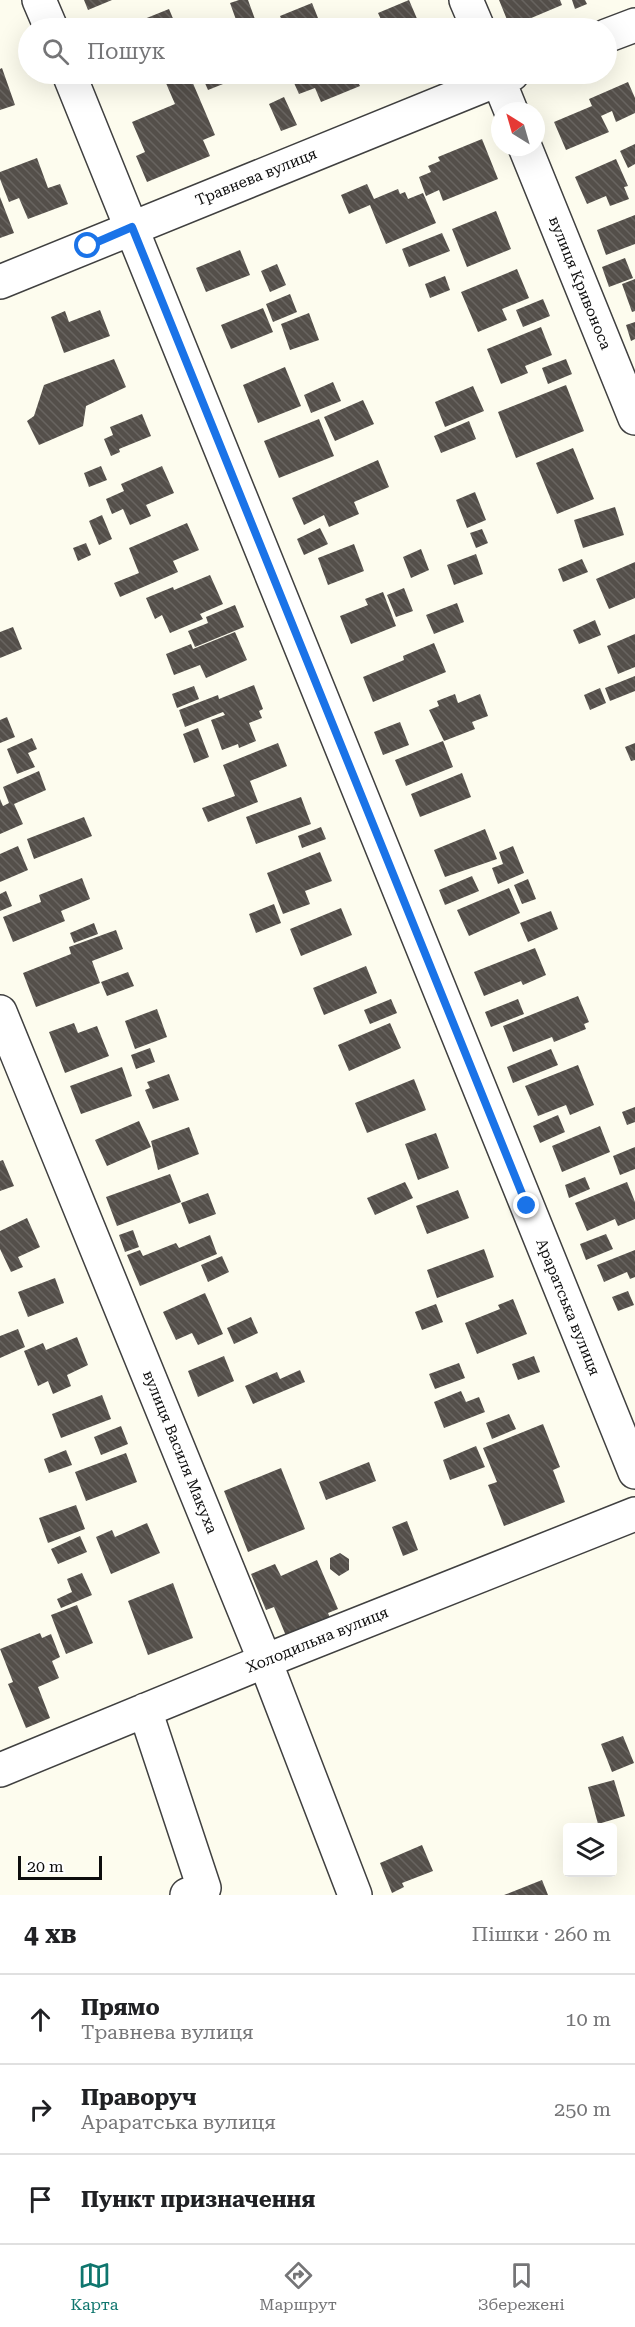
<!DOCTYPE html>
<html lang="uk">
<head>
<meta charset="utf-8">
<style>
  body { margin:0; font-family:"Roboto Serif",serif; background:#f2f2f2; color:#202124 }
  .controls { position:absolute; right:18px; bottom:18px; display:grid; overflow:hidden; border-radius:6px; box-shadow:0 6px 24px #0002 }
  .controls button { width:54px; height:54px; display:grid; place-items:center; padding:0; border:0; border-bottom:2px solid #e0e0e0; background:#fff; color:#202124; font:30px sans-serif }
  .compass { position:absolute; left:491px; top:102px; width:54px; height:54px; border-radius:50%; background:#fff; box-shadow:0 6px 24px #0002; rotate:323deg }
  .scale { position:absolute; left:18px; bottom:15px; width:84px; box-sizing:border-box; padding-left:6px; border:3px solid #0d0d0d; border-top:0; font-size:16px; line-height:21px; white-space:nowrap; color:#0d0d0d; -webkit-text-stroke:4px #fff; paint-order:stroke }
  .stop { position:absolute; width:18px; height:18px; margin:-14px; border:4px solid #1a73e8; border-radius:50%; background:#fff }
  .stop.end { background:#1a73e8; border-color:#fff; box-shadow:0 2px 6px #0008 }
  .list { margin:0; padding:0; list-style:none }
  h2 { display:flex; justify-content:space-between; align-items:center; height:78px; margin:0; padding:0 24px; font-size:26px }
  h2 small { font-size:20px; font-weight:400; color:#757577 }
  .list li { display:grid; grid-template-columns:39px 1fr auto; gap:18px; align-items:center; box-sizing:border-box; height:90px; padding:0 24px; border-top:2px solid #e0e0e0 }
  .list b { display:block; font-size:22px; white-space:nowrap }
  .list p { margin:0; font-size:20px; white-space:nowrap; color:#757577 }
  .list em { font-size:20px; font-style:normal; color:#757577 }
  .icon { flex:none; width:33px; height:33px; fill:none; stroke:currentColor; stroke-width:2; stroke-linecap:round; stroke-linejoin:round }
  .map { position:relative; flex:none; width:635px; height:1895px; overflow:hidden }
  .search { position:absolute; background:#fff; box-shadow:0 6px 24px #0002; left:18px; right:18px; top:18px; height:66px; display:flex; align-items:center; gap:15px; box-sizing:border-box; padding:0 21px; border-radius:33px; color:#757577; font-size:22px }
  .sheet { height:348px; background:#fff }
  nav { display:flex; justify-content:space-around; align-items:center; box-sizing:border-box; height:84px; border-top:2px solid #e0e0e0; background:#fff; font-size:16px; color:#757577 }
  nav a { display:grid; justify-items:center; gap:3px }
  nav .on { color:#0f766e }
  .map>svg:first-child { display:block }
</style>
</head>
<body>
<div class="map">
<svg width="635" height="1895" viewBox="0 0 635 1895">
  <defs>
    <pattern id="building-back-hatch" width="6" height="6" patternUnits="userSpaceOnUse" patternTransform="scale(1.5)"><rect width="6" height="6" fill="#544f4a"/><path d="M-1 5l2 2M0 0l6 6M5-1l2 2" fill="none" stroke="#686460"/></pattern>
  </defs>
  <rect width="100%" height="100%" fill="#fdfcee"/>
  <!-- building -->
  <path fill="url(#building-back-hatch)" d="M84 0H112L88 10Z
    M239 0H248L256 22 239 28 230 3Z
    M409 0 421 28H385L378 13Z
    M499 0H560L562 5 510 27Z
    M572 0H585L587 4 575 9Z
    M312 3 320 23 307 28H285L280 16Z
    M169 9 177 28H122Z
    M2 68 15 105 0 110V69Z
    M162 74H189L215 135 203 140 210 156 147 182 136 156 145 152 132 122 175 104Z
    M201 74H231L233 80 208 90Z
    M290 74H354L360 86 321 102 315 88 299 94Z
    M388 74H407L391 81Z
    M628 82 635 98V113L616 122 612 111 601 116 609 132 566 150 554 122 592 106 589 99Z
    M284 97 297 125 281 131 269 104Z
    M482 139 498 179 443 201 439 190 426 196 419 177 431 172 428 166 440 161 438 157Z
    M635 144V164L628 168 620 151Z
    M37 158 48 188 60 184 68 204 28 219 19 198 9 202 0 179V172Z
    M616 159 628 186 624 187 629 199 610 206 606 196 587 204 575 177Z
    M367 184 374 199 398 189 400 194 405 192 408 199 423 193 436 223 386 244 370 205 349 214 341 195Z
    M0 197 14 233 0 238Z
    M496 211 511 249 467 267 452 229Z
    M635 215V244L606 255 597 230Z
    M442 233 450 251 409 267 402 249Z
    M240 250 250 275 206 292 196 268Z
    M625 258 633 278 609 287 602 267Z
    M277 264 286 285 270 292 261 271Z
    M517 269 529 298 502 309 507 320 478 332 461 292Z
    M445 276 450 290 430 298 425 284Z
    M635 279V311L632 312 622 284Z
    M290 294 297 312 273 322 266 304Z
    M543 299 550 316 523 327 516 310Z
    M263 308 273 332 231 349 221 325Z
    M100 310 110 336 64 353 51 317 65 311 69 322Z
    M309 313 319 340 290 350 281 324Z
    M635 322V339L631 341 626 325Z
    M541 327 552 355 525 366 528 373 501 384 487 349Z
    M114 359 126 387 86 406 83 426 39 445 27 421 34 416 44 385Z
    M566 359 572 374 548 384 542 368Z
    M285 367 301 406 258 423 243 385Z
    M333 382 341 401 311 413 304 395Z
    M566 385 584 431 516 458 498 412Z
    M473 386 484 411 445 427 435 402Z
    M363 400 374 424 335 441 324 417Z
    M142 414 151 436 119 449 120 452 111 456 104 439 113 435 110 427Z
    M319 419 334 456 279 478 264 441Z
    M469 421 476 439 441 453 434 436Z
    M573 448 594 499 557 514 536 463Z
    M378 460 389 487 354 502 359 514 329 527 324 515 304 525 292 498Z
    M101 466 107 480 89 487 84 473Z
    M162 466 174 493 146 505 151 516 130 525 123 509 112 514 106 499 124 491 121 484Z
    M475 492 486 520 467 528 456 500Z
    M615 507 624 535 583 548 574 520Z
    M102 515 112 539 99 545 89 521Z
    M187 523 199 550 173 561 178 572 120 597 114 583 139 573 129 548Z
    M320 528 328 544 304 555 297 539Z
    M482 529 488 543 476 548 470 533Z
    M86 543 91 555 78 561 73 548Z
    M354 544 364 571 328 585 318 558Z
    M421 549 429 570 411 578 403 557Z
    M476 554 483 574 454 585 447 565Z
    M582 559 588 572 563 582 558 569Z
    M635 562V598L609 609 596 579Z
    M210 575 223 604 200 614 203 619 170 633 162 615 155 619 146 598 173 587 174 590Z
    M404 588 413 611 396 617 387 595Z
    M383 592 396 626 351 644 340 616 368 605 365 599Z
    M457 603 464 622 434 634 426 615Z
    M235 605 244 627 195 647 188 631 208 623 206 617Z
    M595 620 601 635 579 644 573 630Z
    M13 627 22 649 0 658V632Z
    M235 632 247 660 206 678 200 665 174 675 166 654 191 644 193 649Z
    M635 634V667L618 674 607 646Z
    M434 643 446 672 373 702 363 677 404 660 403 656Z
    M635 676V691L610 701 605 688Z
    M254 685 263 709 259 711 262 718 249 723 256 741 239 748 238 744 222 750 211 720 225 715 223 712 185 727 179 710 218 695 219 699Z
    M194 686 199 699 177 708 172 694Z
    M600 688 606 703 590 710 584 695Z
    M455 694 458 703 480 694 488 716 472 722 475 729 444 741 429 710 439 706 437 701Z
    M7 717 15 737 0 743V720Z
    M400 722 409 745 383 755 374 732Z
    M198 728 209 757 194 763 183 734Z
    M32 738 37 749 28 753 35 767 17 774 7 749Z
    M443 741 453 767 406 786 395 760Z
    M278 743 287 766 250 781 258 802 208 822 202 808 235 796 223 765Z
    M635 743V760L631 761 625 747Z
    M39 771 46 790 14 804 23 824 0 834V799L3 806 9 803 3 787Z
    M462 773 471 797 420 817 411 794Z
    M301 797 311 824 256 844 246 817Z
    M84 817 92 836 34 859 27 839Z
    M321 827 326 839 302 848 298 836Z
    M485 829 497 859 445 877 434 850Z
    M18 846 28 870 0 882V854Z
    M513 846 524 873 498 884 492 868 503 864 499 852Z
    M320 852 332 881 305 891 310 904 283 914 267 873Z
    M472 876 479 891 445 905 439 890Z
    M82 878 90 899 61 911 65 921 13 942 3 917 41 902 39 895Z
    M528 879 536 899 522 904 514 885Z
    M509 888 520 913 469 936 457 910Z
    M6 891 12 906 0 911V894Z
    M274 904 281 923 256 933 249 914Z
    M341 908 352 935 301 956 290 929Z
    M551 911 558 929 528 942 520 923Z
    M94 923 98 934 74 943 70 933Z
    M116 930 123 949 92 961 100 983 36 1007 23 973 71 954 69 947Z
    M535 948 546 975 523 985 521 981 484 996 474 972Z
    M366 966 377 993 324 1015 313 988Z
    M128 972 134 986 107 996 101 982Z
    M578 996 589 1022 584 1024 586 1029 554 1042 552 1037 513 1052 503 1026Z
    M391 999 397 1013 370 1024 364 1010Z
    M518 999 524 1014 491 1027 485 1012Z
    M157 1009 167 1037 135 1049 125 1021Z
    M74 1023 78 1033 97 1026 109 1056 65 1073 49 1032Z
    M390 1023 401 1048 349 1071 338 1045Z
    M150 1048 155 1062 136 1069 131 1055Z
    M551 1049 558 1065 513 1083 507 1067Z
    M578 1065 594 1105 570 1115 566 1105 538 1116 525 1086Z
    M122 1067 132 1096 81 1114 70 1086Z
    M169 1074 179 1100 153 1109 145 1090 150 1088 147 1082Z
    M414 1079 426 1110 367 1133 355 1103Z
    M635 1107V1122L627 1125 622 1112Z
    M558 1115 565 1132 540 1143 533 1126Z
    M139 1121 151 1147 107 1166 95 1140Z
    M600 1126 610 1152 562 1172 552 1146Z
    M189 1127 199 1154 158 1170 151 1141Z
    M436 1133 449 1168 418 1180 405 1144Z
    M635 1147V1169L620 1175 613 1156Z
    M3 1160 14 1186 0 1191V1161Z
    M170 1174 181 1202 117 1226 106 1197Z
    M585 1177 590 1189 569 1198 565 1185Z
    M405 1182 413 1198 375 1215 367 1198Z
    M627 1182 635 1202V1219L618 1226 615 1219 587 1231 575 1203Z
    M458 1190 469 1218 427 1234 416 1206Z
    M208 1193 216 1214 189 1224 181 1203Z
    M27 1218 40 1247 18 1257 23 1267 11 1272 0 1249V1231Z
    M133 1230 139 1247 125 1252 119 1235Z
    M606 1234 613 1249 586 1260 580 1244Z
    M210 1235 217 1254 140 1286 127 1255 140 1250 143 1256 176 1243 179 1248Z
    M484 1249 494 1277 437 1298 427 1270Z
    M635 1250V1277L630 1279 627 1272 604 1282 597 1265Z
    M222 1256 229 1272 208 1282 201 1265Z
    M55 1278 64 1303 28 1317 18 1292Z
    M628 1291 634 1305 618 1311 612 1297Z
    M205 1293 223 1334 198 1345 192 1333 176 1340 163 1312Z
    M513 1299 527 1334 477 1354 465 1323 500 1309 498 1305Z
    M436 1304 443 1322 422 1330 415 1312Z
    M251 1317 258 1333 234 1344 227 1328Z
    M18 1329 25 1347 0 1358V1336Z
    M77 1337 88 1365 67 1375 71 1386 53 1394 48 1381 38 1386 24 1351 43 1343 46 1350Z
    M224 1356 234 1381 198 1397 188 1371Z
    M534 1356 540 1372 518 1380 512 1364Z
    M459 1363 465 1378 435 1389 429 1374Z
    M300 1370 305 1382 253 1404 245 1386 277 1372 280 1379Z
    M461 1391 466 1402 479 1397 485 1412 444 1428 434 1402Z
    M102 1395 111 1419 61 1438 52 1414Z
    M509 1414 516 1429 492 1439 486 1423Z
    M543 1424 560 1467 553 1470 565 1502 504 1526 488 1485 497 1482 483 1448Z
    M121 1426 128 1444 101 1455 94 1437Z
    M476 1446 485 1467 450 1480 443 1460Z
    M66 1450 72 1465 49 1473 44 1459Z
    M126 1453 137 1482 86 1501 75 1472Z
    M369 1462 376 1481 326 1500 319 1482Z
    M281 1468 305 1529 248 1552 224 1491Z
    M76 1505 85 1529 48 1543 39 1518Z
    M407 1521 418 1550 403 1556 392 1527Z
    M147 1523 160 1553 111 1574 96 1537 112 1530 115 1537Z
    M80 1536 87 1552 58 1564 51 1549Z
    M340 1553 349 1559V1570L339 1576 330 1569V1558Z
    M317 1560 338 1609 328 1613 333 1625 289 1643 274 1607 266 1610 251 1574 275 1564 281 1576Z
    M82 1573 92 1595 61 1608 57 1599 72 1592 67 1579Z
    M173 1583 193 1638 148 1655 128 1601Z
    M77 1605 93 1643 66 1654 51 1615Z
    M40 1633 42 1638 51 1634 60 1657 52 1661 59 1678 38 1687 50 1718 26 1728 8 1684 13 1682 0 1649Z
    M623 1736 634 1763 612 1772 601 1744Z
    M614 1780 625 1816 598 1824 588 1787Z
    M422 1845 433 1871 402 1883 404 1887 392 1893 380 1863Z
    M542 1880 548 1895H504Z"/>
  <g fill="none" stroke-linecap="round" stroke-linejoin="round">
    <defs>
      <path id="minor" d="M39 0 51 28
        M466 0 478 28
        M606 36 635 25
        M69 74 635 1472
        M496 74 511 111
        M525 147 635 418
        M0 282 512 74
        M0 1012 265 1661 355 1895
        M145 1710 204 1888 187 1895
        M0 1770 265 1661 635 1514"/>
    </defs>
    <!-- minor casing -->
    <use href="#minor" stroke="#404040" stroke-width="36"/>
    <!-- minor -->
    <use href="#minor" stroke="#fff" stroke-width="33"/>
  </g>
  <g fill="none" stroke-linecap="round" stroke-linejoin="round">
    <!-- route -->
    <path stroke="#1a73e8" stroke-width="8" d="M88 246 132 227 527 1206"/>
  </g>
  <g text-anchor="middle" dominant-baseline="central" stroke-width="6" stroke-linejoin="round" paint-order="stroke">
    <!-- street labels -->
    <g font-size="15" fill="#0d0d0d" stroke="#fff">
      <text transform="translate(256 177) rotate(-22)">Травнева вулиця</text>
      <text transform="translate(580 283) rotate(68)">вулиця Кривоноса</text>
      <text transform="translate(568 1307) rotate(68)">Араратська вулиця</text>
      <text transform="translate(180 1452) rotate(68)">вулиця Василя Макуха</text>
      <text transform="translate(317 1640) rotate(-22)">Холодильна вулиця</text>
    </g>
  </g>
</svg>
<div class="controls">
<button><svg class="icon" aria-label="layers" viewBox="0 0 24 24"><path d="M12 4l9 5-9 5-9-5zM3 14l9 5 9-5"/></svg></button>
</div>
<svg class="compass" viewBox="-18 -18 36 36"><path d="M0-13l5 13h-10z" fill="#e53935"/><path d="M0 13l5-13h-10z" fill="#757577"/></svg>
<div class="scale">20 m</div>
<div class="stop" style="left:88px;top:246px"></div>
<div class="stop end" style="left:527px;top:1206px"></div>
<div class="search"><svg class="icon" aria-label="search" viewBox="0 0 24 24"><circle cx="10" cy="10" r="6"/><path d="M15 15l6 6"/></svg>Пошук</div>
</div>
<section class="sheet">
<h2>4 хв<small>Пішки · 260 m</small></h2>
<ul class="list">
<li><svg class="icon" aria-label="ahead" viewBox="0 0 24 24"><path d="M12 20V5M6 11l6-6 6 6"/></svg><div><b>Прямо</b><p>Травнева вулиця</p></div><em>10 m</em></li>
<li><svg class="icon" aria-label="right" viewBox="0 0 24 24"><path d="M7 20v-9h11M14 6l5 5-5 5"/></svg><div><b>Праворуч</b><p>Араратська вулиця</p></div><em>250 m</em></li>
<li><svg class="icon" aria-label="arrive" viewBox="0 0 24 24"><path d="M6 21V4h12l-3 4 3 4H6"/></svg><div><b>Пункт призначення</b></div></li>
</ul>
</section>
<nav>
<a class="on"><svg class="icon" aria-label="map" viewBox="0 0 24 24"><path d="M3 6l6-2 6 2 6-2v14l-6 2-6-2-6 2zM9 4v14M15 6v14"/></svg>Карта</a>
<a><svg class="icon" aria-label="directions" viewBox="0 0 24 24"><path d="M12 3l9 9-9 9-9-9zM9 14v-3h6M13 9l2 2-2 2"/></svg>Маршрут</a>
<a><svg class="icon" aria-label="saved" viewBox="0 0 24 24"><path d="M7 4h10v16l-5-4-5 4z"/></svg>Збережені</a>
</nav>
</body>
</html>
